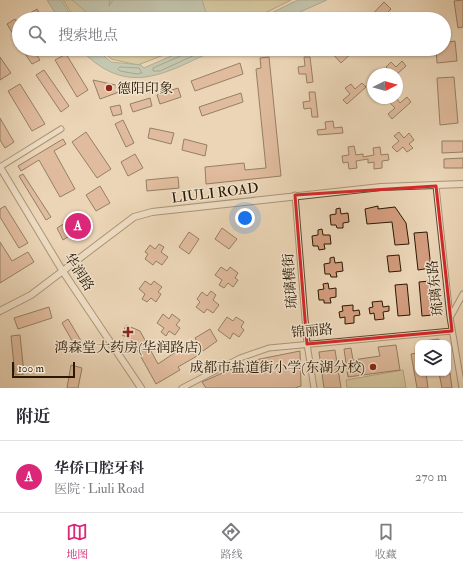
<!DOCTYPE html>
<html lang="zh">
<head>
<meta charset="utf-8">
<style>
  body { margin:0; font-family:"IM FELL Double Pica","Noto Serif SC",serif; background:#f2f2f3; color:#2b2b33 }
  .controls { position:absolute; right:12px; bottom:12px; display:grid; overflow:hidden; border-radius:8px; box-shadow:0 1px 3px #0004 }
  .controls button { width:36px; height:36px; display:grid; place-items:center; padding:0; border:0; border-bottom:1px solid #e1e1e2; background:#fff; color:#2b2b33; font:20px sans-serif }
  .compass { position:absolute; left:367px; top:68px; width:36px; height:36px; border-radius:50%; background:#fff; box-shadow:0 1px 3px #0004; rotate:85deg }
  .scale { position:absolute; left:12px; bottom:10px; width:63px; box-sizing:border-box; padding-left:4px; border:2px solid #2a1902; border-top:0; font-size:11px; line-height:14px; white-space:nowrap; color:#2a1902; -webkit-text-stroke:3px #f2e4d0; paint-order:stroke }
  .you { position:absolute; left:245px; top:218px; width:14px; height:14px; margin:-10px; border:3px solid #fff; border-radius:50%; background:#1a73e8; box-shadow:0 0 0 6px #1a73e833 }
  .badge { display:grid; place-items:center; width:26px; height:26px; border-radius:50%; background:#db2777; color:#fff; font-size:13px; font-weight:700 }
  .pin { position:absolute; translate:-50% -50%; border:2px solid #fff; box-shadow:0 1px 4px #0006 }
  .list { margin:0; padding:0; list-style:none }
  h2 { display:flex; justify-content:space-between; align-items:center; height:52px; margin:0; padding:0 16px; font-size:17px }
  h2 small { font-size:13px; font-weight:400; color:#7c7c81 }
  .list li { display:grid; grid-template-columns:26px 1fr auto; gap:12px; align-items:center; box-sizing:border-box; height:72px; padding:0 16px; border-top:1px solid #e1e1e2 }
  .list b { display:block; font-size:15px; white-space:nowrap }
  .list p { margin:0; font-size:13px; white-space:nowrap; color:#7c7c81 }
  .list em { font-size:13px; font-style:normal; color:#7c7c81 }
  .icon { flex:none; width:22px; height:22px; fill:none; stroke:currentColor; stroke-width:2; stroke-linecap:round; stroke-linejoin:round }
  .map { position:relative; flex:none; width:463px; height:388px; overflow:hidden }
  .search { position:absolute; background:#fff; box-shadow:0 1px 3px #0004; left:12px; right:12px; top:12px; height:44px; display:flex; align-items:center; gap:10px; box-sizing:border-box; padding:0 14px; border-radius:22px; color:#7c7c81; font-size:15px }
  .sheet { height:124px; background:#fff }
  nav { display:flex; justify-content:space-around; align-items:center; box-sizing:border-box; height:56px; border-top:1px solid #e1e1e2; background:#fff; font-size:11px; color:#7c7c81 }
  nav a { display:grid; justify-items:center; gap:2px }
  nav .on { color:#db2777 }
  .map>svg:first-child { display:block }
</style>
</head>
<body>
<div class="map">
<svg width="463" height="388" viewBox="0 0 463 388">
  <rect width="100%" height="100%" fill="#ebd5b6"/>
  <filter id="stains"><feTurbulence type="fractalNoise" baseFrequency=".005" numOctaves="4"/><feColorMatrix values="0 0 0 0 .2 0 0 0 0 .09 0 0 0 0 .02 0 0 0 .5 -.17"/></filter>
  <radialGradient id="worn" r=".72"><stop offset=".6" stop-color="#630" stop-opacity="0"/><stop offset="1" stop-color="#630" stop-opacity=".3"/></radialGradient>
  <!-- green -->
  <path fill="#bfbb88" stroke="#746a45" d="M63 0H291L253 19H75Z
    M101 49H179L138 65 111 59Z
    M403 370 406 388H347L346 380Z"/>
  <!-- water -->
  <path fill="#98b9ab" stroke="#6c7967" d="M47 0H61L73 19H59Z
    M72 0H110L109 6 113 0H202L208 19H103L100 13 90 15Z
    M298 0H327L284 19H259Z
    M80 49H96L111 62 141 65 144 68 187 49H217C165 73 128 99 80 49Z
    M120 49H152L141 54Z"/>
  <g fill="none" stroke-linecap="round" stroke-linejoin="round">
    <!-- shore -->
    <path stroke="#616956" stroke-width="1" d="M187 49 185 54 153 68V71H160L208 49
      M120 67 139 68 142 73 137 74 120 71 118 69Z"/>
  </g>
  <!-- building -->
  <path fill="#d39c7e" stroke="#2a1902" d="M463 0V27L458 28 454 1Z
    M384 2 391 9 381 19H368Z
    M37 9 43 19H30L27 15Z
    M15 19 19 25V44L7 24Z
    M455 41 457 61 437 63 436 49H444V43Z
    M22 49H33L40 60 32 64Z
    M334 49H356L341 63 331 52Z
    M66 54 88 90 77 97 55 60Z
    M0 57 11 73 0 80Z
    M269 57 281 176 206 184 205 167 244 163 245 170 266 168 256 69 261 68 260 58Z
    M304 57H310L313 82 307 83 306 74H299L298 67 305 66Z
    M402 61 406 66 397 74H388L390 72 386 67 391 62 396 67Z
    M240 63 243 74 195 91 191 81Z
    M44 70 69 106 61 112 36 75Z
    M454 77 458 123 440 125 437 78Z
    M93 80 120 86 122 91 100 99Z
    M362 83 366 87 347 104 343 100 350 94 345 88 351 84 355 89Z
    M20 84 45 124 32 131 8 91Z
    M178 88 181 97 160 104 157 95Z
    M309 92H315L318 117H312L311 108 304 109 303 102 310 101Z
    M241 93 243 102 202 116 199 107Z
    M407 97 411 102 392 119 388 114 395 108 390 103 396 98 400 103Z
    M150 98 152 106 133 112 130 104Z
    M120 105 122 114 113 116 110 107Z
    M0 118 14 142 5 148 0 140Z
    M123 120 134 143 126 147 115 124Z
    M333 121 334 128 342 127 343 133 318 135 317 130 326 129 325 122Z
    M150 128 174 133 171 144 148 138Z
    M86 132 111 169 97 178 72 142Z
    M399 132 404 138 409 133 414 140 409 144 413 148 407 152 403 147 397 152 392 147 399 141 394 136Z
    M63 139 66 144 54 151 75 189 60 197 39 160 21 171 18 166Z
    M184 139 207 145 205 156 182 150Z
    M442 141H463V152L442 153Z
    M354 146 356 155 363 154V157L374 155 373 148 380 147 381 155 388 154 389 160 382 161V168L374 169V162L368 163V159L356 161 357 168 349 169 348 162 343 163 342 156 349 155 348 147Z
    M135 154 143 168 128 176 121 162Z
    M463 158V168H444V159Z
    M23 174 51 217 46 220 19 176Z
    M178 177 179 188 147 191 146 180Z
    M100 186 110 203 96 211 86 195Z
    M5 206 28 243 19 248 0 217V209Z
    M378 206V209L395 207 406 223 409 244 395 245 392 222 367 224 365 209Z
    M340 208 341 214 348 213 349 222 343 223V228H337L336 225H331L330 215 336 214V209Z
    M80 214 86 225 63 240 57 228Z
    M222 228 237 239 229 249 215 239Z
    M322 229 323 235H330L331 244H324L325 249 319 250 318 246H313L312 236 318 235V230Z
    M189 232 199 239 189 254 179 247Z
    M427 232 431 268 418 270 414 233Z
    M0 242 12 261 28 252 34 262 0 283Z
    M159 244 164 247 161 252 168 257 162 265 156 261 153 265 145 259 148 254 145 252 150 245 155 249Z
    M399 255 401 271 389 272 387 256Z
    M334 257 335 263 342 262 343 271 336 272 337 277H331L330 274H325L324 264 330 263V258Z
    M221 267 227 271 230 267 238 273 235 278 238 280 233 287 228 283 224 288 219 285 222 280 215 275Z
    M145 281 151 285 154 281 162 287 158 292 161 294 156 302 151 298 147 302 142 299 145 294 139 289Z
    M430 281 433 315 422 316 419 282Z
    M328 283 329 289 336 288V297L330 298 331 303H324V300H319L318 290 324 289 323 284Z
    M407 284 410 315 398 316 395 285Z
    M211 291 216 295 213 300 219 305 213 313 207 309 204 313 196 307 200 302 197 299 202 292 207 296Z
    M382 301 383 307 389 306V311L383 312 384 319 375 320 374 313 370 314 369 308 373 307 372 302Z
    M353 305V311L359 310 360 315 354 316V323L345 324V317L340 318 339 312 343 311 342 306Z
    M49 307 52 318 18 329 14 318Z
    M163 314 169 319 172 314 180 320 176 325 180 328 175 335 169 331 166 336 161 332 164 328 157 323Z
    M227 317 233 321 236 317 244 322 241 327 244 330 239 337 233 333 230 339 218 330Z
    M68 319 86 349 79 353 62 323Z
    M126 325 140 331 158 364 189 343 197 356 178 367 180 370 156 384 131 339 122 335Z
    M210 329 217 341 203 351 195 338Z
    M20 335 24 374 15 375 11 336Z
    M438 339 444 343H425V341Z
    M396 345 400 370 348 377 344 349 351 348 353 360 380 356 378 347Z
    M335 350 341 388H324L319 352Z
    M300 351 301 386 295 388H206L202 382 250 361Z
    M418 353V373H426L428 388H417L411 354Z
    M71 365 82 368 78 388H67Z
    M439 373H450L452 388H442Z"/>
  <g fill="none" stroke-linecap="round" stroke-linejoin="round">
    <defs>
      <path id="minor" d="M0 167 61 129
        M436 186 450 317 462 388
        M295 195 307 344 314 388
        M451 316 463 294
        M182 388 240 358 269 348 452 331"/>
      <path id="tertiary" d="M0 167 62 270 141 388
        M0 311 31 295 134 217 152 212 381 187 463 184"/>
    </defs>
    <!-- minor casing -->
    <use href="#minor" stroke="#5a482f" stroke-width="7"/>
    <!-- tertiary casing -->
    <use href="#tertiary" stroke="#5a482f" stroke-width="8"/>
    <!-- minor -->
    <use href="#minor" stroke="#f2e4d0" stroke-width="5"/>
    <!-- tertiary -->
    <use href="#tertiary" stroke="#f2e4d0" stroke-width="6"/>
  </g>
  <!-- marked area -->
  <path d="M0 0H463V388H0ZM436 186 452 331 307 344 295 195Z" fill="#ebd5b6" fill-opacity=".55" fill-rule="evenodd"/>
  <path fill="none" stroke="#d62828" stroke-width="3" stroke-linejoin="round" d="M436 186 452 331 307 344 295 195Z"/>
  <!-- markers -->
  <g fill="#8f2418" stroke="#f2e4d0" stroke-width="1.5">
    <circle cx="109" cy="88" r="4"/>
    <path d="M126 326h4v4h4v4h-4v4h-4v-4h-4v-4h4z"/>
    <circle cx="373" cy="367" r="4"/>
  </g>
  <g text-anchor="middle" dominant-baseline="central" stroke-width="3" stroke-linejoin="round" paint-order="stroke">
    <!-- poi labels -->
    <g font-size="14" fill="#2a1902" stroke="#f2e4d0" text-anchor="start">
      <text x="117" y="88">德阳印象</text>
      <text x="128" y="347" text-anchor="middle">鸿森堂大药房(华润路店)</text>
      <text x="365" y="367" text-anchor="end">成都市盐道街小学(东湖分校)</text>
    </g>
    <!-- street labels -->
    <g font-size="14" fill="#2a1902" stroke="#f2e4d0">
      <text transform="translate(215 193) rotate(-7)">LIULI ROAD</text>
      <text transform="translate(79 272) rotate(57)">华润路</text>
      <text transform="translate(290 281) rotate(-94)">琉璃横街</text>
      <text transform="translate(435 288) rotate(-96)">琉璃东路</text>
      <text transform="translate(312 331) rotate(-5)">锦丽路</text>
    </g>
  </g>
  <rect width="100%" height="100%" filter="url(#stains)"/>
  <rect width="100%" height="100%" fill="url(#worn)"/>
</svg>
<div class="controls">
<button><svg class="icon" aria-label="layers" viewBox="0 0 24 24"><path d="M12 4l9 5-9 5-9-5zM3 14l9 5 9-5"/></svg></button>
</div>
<svg class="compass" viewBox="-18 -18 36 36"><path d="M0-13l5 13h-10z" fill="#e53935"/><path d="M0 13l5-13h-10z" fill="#7c7c81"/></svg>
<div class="scale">100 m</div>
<div class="you"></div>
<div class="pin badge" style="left:78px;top:226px">A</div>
<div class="search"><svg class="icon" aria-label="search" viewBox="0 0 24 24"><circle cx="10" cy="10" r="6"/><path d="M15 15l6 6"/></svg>搜索地点</div>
</div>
<section class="sheet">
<h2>附近<small></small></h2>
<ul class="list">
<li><span class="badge">A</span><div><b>华侨口腔牙科</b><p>医院 · Liuli Road</p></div><em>270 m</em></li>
</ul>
</section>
<nav>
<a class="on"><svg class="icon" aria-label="map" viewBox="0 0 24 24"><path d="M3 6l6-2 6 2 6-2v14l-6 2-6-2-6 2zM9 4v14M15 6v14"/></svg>地图</a>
<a><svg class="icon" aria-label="directions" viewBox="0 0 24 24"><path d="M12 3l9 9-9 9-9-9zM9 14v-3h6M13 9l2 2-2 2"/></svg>路线</a>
<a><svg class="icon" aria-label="saved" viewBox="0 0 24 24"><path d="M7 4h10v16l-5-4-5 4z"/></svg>收藏</a>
</nav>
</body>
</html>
